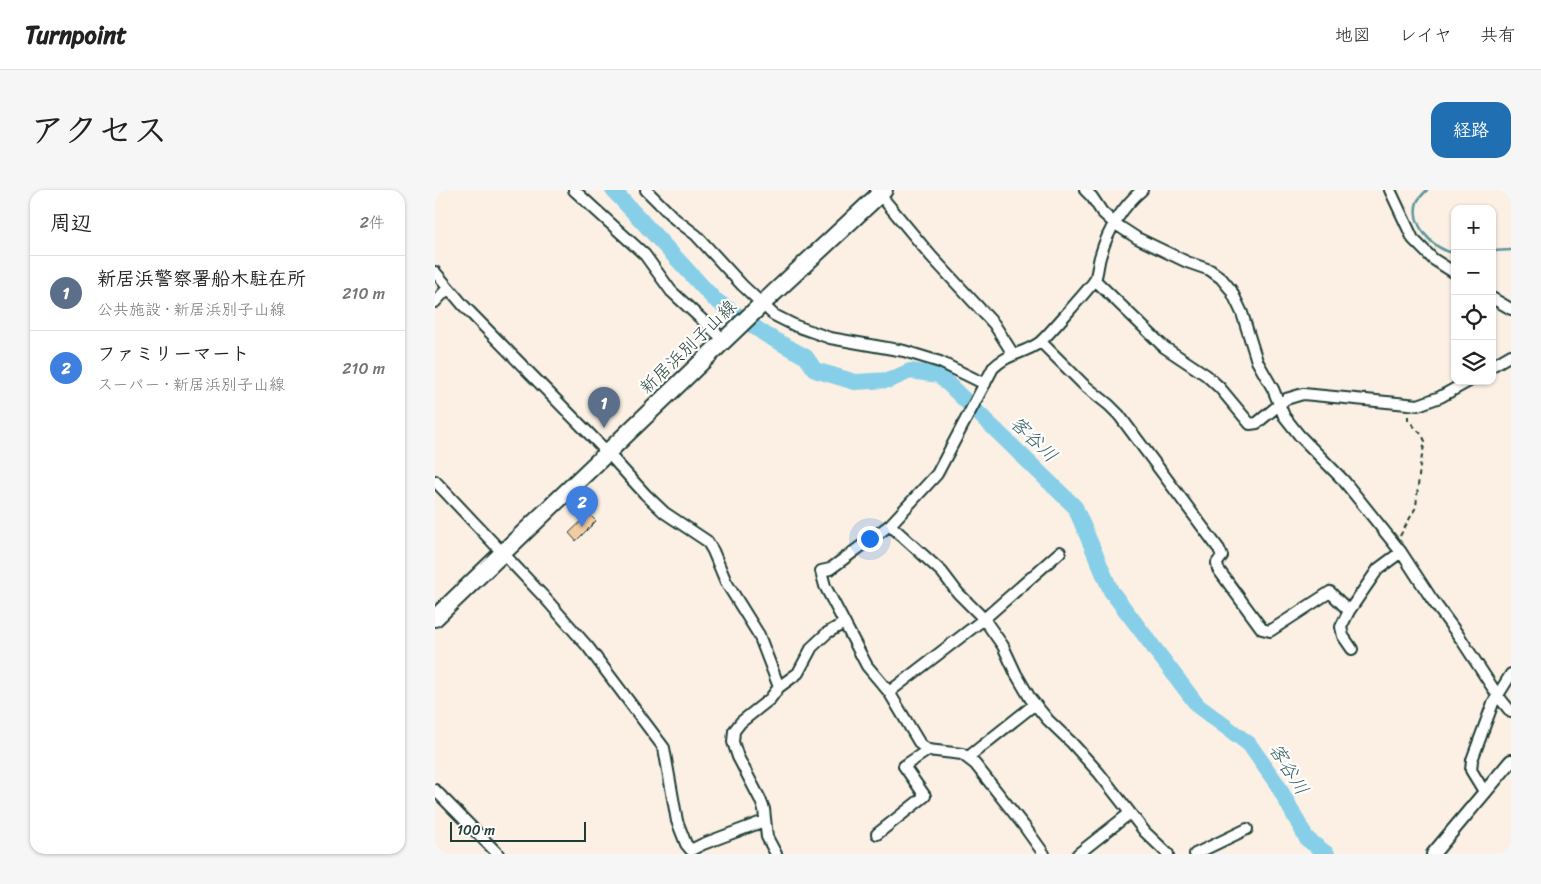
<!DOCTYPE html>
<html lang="ja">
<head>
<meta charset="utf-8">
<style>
  body { margin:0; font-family:Sriracha,"Klee One",sans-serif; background:#f6f6f6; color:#222 }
  .controls { position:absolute; right:15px; top:15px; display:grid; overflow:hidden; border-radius:10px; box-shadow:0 1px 4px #0004 }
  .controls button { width:45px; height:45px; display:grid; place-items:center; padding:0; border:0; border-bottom:1px solid #e0e0e0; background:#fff; color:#222; font:25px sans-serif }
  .scale { position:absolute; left:15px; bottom:12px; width:136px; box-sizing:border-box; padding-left:5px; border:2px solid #1f3d34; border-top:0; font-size:14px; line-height:18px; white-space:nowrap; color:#1f3d34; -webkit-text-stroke:4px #fff; paint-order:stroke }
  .you { position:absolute; left:434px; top:348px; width:18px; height:18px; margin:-12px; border:4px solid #fff; border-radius:50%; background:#1a73e8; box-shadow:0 0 0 8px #1a73e833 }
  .badge { display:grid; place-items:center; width:32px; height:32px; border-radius:50%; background:#1f6fb2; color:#fff; font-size:16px; font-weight:700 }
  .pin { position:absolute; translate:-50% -41px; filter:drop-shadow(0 1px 2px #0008) }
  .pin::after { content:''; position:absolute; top:26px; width:18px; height:15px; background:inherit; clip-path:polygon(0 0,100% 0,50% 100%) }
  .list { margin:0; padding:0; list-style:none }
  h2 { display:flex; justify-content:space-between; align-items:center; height:65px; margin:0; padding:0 20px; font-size:21px }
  h2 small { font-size:16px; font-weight:400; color:#767676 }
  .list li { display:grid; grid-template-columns:32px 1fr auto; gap:15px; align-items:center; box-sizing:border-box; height:75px; padding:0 20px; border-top:1px solid #e0e0e0 }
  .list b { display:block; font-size:19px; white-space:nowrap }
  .list p { margin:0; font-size:16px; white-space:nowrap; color:#767676 }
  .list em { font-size:16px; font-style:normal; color:#767676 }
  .icon { flex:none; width:28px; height:28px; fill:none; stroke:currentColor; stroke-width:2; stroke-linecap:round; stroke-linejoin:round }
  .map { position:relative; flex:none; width:1076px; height:664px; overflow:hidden; border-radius:15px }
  header { display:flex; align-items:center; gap:30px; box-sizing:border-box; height:70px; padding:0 25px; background:#fff; border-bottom:1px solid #e0e0e0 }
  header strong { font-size:24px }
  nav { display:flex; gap:28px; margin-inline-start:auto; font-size:18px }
  .intro { display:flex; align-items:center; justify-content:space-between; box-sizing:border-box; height:120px; padding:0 30px }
  h1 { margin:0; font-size:35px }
  .button { padding:12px 22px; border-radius:15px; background:#1f6fb2; color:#fff; font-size:18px; font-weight:700 }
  main { display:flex; gap:30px; padding:0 30px }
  aside { flex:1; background:#fff; border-radius:15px; box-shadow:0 1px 4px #0004 }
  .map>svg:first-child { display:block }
</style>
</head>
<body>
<header>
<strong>Turnpoint</strong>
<nav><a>地図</a><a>レイヤ</a><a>共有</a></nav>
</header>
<div class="intro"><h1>アクセス</h1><a class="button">経路</a></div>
<main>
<aside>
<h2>周辺<small>2件</small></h2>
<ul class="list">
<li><span class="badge" style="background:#5c6f8a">1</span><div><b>新居浜警察署船木駐在所</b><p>公共施設 · 新居浜別子山線</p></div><em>210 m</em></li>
<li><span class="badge" style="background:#3f7fe0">2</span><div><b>ファミリーマート</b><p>スーパー · 新居浜別子山線</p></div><em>210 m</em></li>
</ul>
</aside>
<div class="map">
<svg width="1076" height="664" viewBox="0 0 1076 664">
  <rect width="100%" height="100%" fill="#fbf0e3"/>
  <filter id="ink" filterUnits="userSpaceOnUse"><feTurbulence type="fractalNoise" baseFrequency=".02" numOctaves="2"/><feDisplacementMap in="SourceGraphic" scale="10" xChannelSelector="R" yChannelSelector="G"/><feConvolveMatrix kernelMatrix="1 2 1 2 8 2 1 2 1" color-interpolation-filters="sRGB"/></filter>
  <g filter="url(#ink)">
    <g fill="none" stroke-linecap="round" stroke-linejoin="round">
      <!-- stream -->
      <path stroke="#5d95a0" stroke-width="2.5" d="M992 0C988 4 984 8 982 12 975 34 998 60 1020 63
        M1057 61 1076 60"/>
      <!-- river -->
      <path stroke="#87cfe8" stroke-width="16" d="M178 0 279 109 331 145 371 167 380 180 420 192 455 190 475 181 504 185 640 317 676 401 763 516 814 554 842 594 872 649 892 664"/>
    </g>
    <!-- building -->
    <path fill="#f3cca3" stroke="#1f3d34" d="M154 324 161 331 141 351 134 343Z"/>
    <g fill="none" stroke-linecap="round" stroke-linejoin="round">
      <defs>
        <path id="minor" d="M139 0 210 65 236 101 289 150
          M211 0 240 29 261 45 307 95 339 125 361 136 395 148 469 161 505 172 550 194
          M441 0 496 66 559 134 578 164
          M650 0 657 7 667 22 679 33 702 48 752 72 775 80 786 88 796 100 807 123 822 171 838 199 849 226 864 245 909 291 966 362 996 408 1026 449 1063 506 1076 522
          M955 0 978 49 998 69 1020 83
          M0 82 28 115 172 262 210 304 230 323 272 351 278 361 291 392 324 445 344 497
          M660 90 729 157 771 185 785 198 815 234 822 233 851 209 868 204 983 215 1005 207 1034 191
          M1057 108 1076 119
          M0 112 13 98
          M606 152 649 195 674 215 684 225 784 359 787 366 782 373 783 379 827 439 835 441 895 402 914 421
          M1057 176 1076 165
          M0 291 110 408 153 457 229 558 242 631 251 654 256 660 268 654 324 633H330
          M455 335 507 382 523 403 549 429 568 456 581 484 595 508 613 530 637 553 664 583 710 642 733 664
          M917 459 908 446 906 437 914 421 943 379 966 362
          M454 502 549 429 625 362
          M532 568 600 514
          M0 600 63 664
          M1050 603 1036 580 1037 570 1058 513 1076 484
          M442 644 490 606 469 576 493 560
          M341 664 332 647 329 619 325 609 303 567 298 552 299 541 306 532 335 509 344 497 363 483 377 457 392 443 409 433
          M609 664 589 636 540 574 527 564 493 560 485 554 454 502 432 476 390 396 386 381 395 379 455 335 502 284 558 178C573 163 588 164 604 153 609 150 657 95 660 90 663 82 663 72 666 64 673 40 688 16 707 0
          M643 664 695 623
          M760 664 812 639"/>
        <path id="tertiary" d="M998 664 1076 571"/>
        <path id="primary" d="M0 428 327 114 449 0"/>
      </defs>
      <!-- minor casing -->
      <use href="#minor" stroke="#1f3d34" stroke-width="14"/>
      <!-- tertiary casing -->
      <use href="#tertiary" stroke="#1f3d34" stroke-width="16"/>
      <!-- primary casing -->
      <use href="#primary" stroke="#1f3d34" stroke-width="20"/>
      <!-- path -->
      <path stroke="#1f3d34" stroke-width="2" stroke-dasharray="5 4" stroke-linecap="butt" d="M965 346 981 317 985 276 990 251 987 245 973 230V222"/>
      <!-- minor -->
      <use href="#minor" stroke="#fff" stroke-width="10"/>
      <!-- tertiary -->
      <use href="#tertiary" stroke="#fff" stroke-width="12"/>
      <!-- primary -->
      <use href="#primary" stroke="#fff" stroke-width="16"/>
    </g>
  </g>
  <g text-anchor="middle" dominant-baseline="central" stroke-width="4.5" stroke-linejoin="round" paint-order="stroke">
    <!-- street labels -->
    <g font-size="18" fill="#1f3d34" stroke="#fff">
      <text transform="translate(253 157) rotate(-44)">新居浜別子山線</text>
    </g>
    <!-- water labels -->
    <g font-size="19" font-style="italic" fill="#396261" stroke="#fff">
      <text transform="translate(599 249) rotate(44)">客谷川</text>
      <text transform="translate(854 579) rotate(58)">客谷川</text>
    </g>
  </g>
</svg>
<div class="controls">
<button>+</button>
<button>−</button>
<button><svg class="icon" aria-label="locate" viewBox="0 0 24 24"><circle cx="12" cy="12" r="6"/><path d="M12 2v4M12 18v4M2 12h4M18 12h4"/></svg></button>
<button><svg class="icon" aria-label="layers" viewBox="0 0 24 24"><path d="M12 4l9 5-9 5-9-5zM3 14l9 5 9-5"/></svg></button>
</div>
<div class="scale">100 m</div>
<div class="you"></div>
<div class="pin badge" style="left:169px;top:238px;background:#5c6f8a">1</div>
<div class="pin badge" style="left:147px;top:337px;background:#3f7fe0">2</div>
</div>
</main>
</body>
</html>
